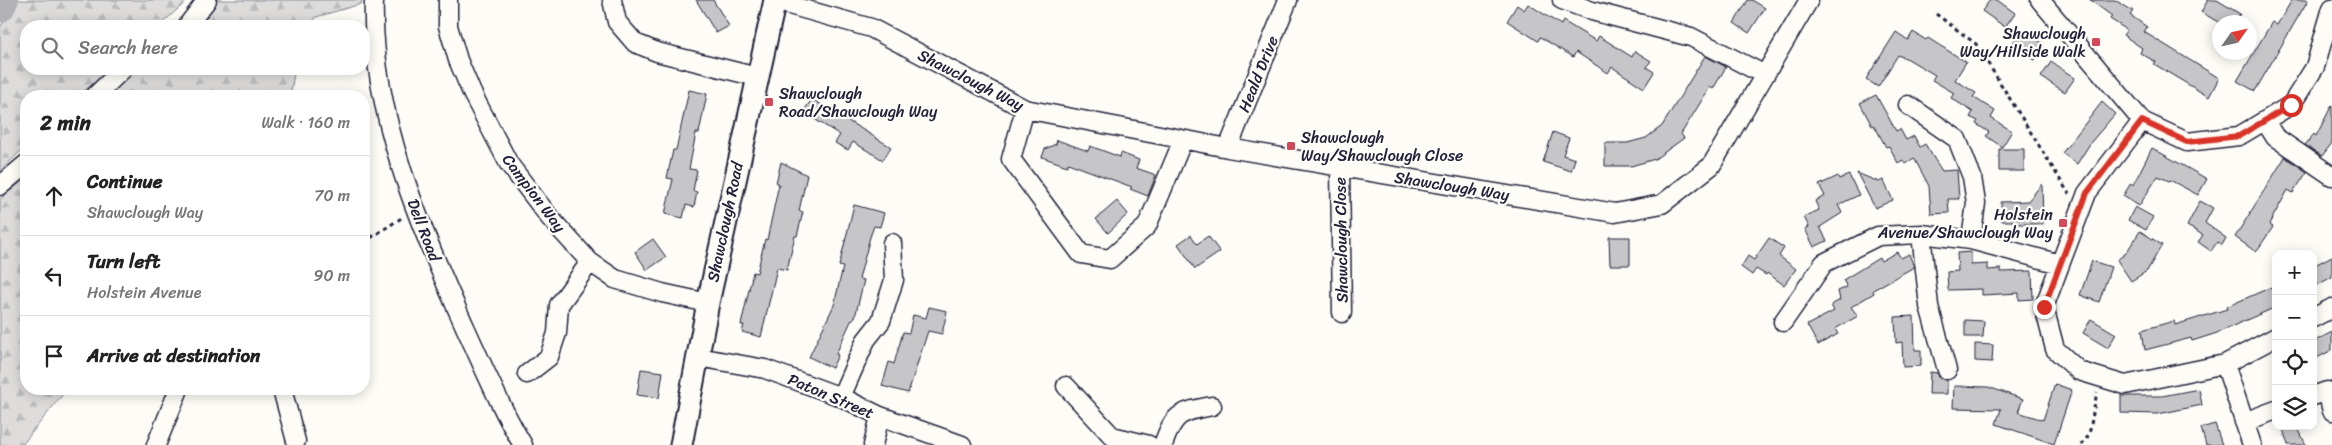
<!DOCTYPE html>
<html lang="en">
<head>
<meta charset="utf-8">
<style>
  body { margin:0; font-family:Sriracha,sans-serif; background:#f2f2f2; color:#222 }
  .controls { position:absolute; right:15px; bottom:15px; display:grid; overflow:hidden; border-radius:10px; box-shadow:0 2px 12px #0003 }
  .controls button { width:45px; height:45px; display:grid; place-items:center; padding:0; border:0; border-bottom:1px solid #e0e0e0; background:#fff; color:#222; font:25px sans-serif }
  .compass { position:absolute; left:2212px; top:15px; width:45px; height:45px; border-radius:50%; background:#fff; box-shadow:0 2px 12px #0003; rotate:56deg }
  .stop { position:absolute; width:15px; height:15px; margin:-11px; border:4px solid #d93025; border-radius:50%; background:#fff }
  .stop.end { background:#d93025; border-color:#fff; box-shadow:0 1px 5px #0008 }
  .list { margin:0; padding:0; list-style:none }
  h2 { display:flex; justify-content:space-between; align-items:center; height:65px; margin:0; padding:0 20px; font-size:21px }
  h2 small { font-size:16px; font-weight:400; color:#767676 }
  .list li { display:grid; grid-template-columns:32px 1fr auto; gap:15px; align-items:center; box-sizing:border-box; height:80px; padding:0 20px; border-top:1px solid #e0e0e0 }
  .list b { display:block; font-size:19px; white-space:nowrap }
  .list p { margin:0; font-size:16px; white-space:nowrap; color:#767676 }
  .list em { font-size:16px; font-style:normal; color:#767676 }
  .icon { flex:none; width:28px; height:28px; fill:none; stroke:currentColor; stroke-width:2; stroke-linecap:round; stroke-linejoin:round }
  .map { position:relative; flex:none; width:2332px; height:445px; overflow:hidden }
  .search { position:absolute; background:#fff; box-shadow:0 2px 12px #0003; left:20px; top:20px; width:350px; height:55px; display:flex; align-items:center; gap:12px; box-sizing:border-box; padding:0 18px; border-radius:20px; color:#767676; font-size:19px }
  .panel { position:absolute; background:#fff; box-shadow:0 2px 12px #0003; left:20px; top:90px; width:350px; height:305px; border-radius:20px }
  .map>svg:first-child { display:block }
</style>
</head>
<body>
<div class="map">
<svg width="2332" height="445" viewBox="0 0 2332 445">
  <defs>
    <pattern id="forest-firs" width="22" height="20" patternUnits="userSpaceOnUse" patternTransform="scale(1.25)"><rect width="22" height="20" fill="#dddcdb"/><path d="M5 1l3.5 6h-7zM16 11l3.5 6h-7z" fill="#bdbcbd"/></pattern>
  </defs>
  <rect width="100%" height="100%" fill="#fdfcf7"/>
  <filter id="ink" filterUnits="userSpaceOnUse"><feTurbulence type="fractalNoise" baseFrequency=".02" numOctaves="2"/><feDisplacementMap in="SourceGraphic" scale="10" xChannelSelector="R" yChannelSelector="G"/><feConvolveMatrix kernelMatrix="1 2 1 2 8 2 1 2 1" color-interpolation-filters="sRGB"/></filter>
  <g filter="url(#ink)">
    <!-- forest -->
    <path fill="url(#forest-firs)" stroke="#807f8b" d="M15 0H188L159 26H26V69H110L78 96H26V146L0 171V28Z
      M210 0H362L361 4 316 17 310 26H189Z
      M137 69H295L290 96H109Z
      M26 178V389H67L22 445H0V199Z"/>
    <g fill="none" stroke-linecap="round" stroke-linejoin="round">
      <!-- river -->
      <path stroke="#b2b2b7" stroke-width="29" d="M0 8 4 0"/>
    </g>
    <!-- building -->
    <path fill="#c6c6c8" stroke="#22223b" d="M696 0H713L729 26 716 33Z
      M1748 0H1752L1765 8 1749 33 1734 23Z
      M1990 0H1997L2015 13 2005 27 1982 11Z
      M2090 0H2115L2133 11 2130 15 2147 27 2144 32 2219 78 2209 97 2154 64 2156 62 2140 53 2142 48 2123 35 2127 30 2110 19 2112 16Z
      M2208 0H2217L2240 14 2234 22H2218L2201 12Z
      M2292 0H2308L2255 91 2237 81 2272 22 2277 25Z
      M1528 4 1561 25 1563 21 1596 41 1599 36 1632 57 1635 51 1651 61 1646 67 1654 72 1644 88 1612 67 1608 73 1576 52 1573 57 1540 37 1538 41 1507 21 1517 5 1524 10Z
      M2021 30 2044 44 2035 60 2011 46Z
      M1896 32 1908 40 1913 32 1926 40 1928 38 1966 62 1955 80 1976 93 1973 97 1995 111 1991 118 2012 131 2002 147 1986 136 1989 132 1976 124 1978 121 1970 117 1973 112 1951 98 1954 93 1932 80 1935 75 1908 59 1898 55 1878 87 1866 79Z
      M1705 56 1726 67 1713 89 1710 87 1681 134 1684 138 1655 159 1631 166H1605V143H1627L1646 138 1662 126Z
      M2051 62 2075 78 2065 92 2041 77Z
      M689 90 707 94 699 133H696L689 169 697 170 693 191 697 192 694 207 686 205 683 218 665 214 673 179 667 178 673 150H676Z
      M1876 95 1896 131 1900 129 1906 140 1914 136 1920 147 1925 144 1942 171 1957 170 1959 199H1948L1949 213 1931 214 1929 186 1914 158 1905 164 1903 160 1898 163 1889 146 1886 147 1874 125 1872 126 1860 103Z
      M812 99 891 147 883 160 853 142 848 150 835 143 840 135 803 112Z
      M2102 102 2115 114 2091 142 2077 164 2062 153Z
      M2332 105V143L2322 156 2305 145 2314 134 2316 136Z
      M1553 132 1569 138 1563 155 1575 159 1571 171 1543 162Z
      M1057 140 1088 151 1090 146 1120 157 1121 153 1139 160 1136 168 1156 175 1148 196 1130 189 1132 187 1068 163 1067 166 1042 157 1045 149 1056 144Z
      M2152 148 2207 179 2198 195 2170 180 2169 181 2158 176 2139 206 2123 196 2131 183 2133 185Z
      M1999 149H2024V171H1999Z
      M2285 157 2307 172 2293 193 2288 190 2269 224 2273 227 2256 252 2235 237Z
      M781 162 807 175 799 211 803 212 797 236H795L787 270 777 268 761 337 742 332 744 325H741L753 272 757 273 765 239 767 240 779 184 776 183Z
      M1857 173 1879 182 1883 180 1893 200 1875 208Z
      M1849 175 1859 195 1838 205 1842 213 1820 227 1827 241 1814 247 1805 229 1809 227 1804 217 1819 210 1815 201 1825 196 1819 185 1838 176 1839 179Z
      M2042 184 2043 224H2013V221H2002L2001 202 2028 201Z
      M1117 201 1128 214 1108 233 1096 219Z
      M2200 201 2213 208 2205 223 2226 238 2222 245 2217 242 2211 251 2198 242 2203 235 2187 226Z
      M854 205 884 213 880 227 874 226 870 237 859 279 864 280 855 317 851 321 836 354 838 355 832 368 809 357 834 305 843 267 839 266Z
      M2135 207 2153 217 2146 230 2128 220Z
      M2140 231 2162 245 2147 271 2131 281 2117 260 2126 253Z
      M1191 235 1197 244 1208 236 1220 252 1195 269 1178 244Z
      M1609 237H1630V265H1610Z
      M1769 238 1784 248 1779 256 1796 269 1784 285 1767 273 1766 275 1756 269 1752 275 1741 267 1748 256 1754 260Z
      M653 239 666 257 647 270 635 252Z
      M1897 252 1901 258 1909 254 1914 267 1873 290 1874 293 1851 307 1858 316 1835 329 1838 334 1818 345 1807 325 1834 311 1831 305 1840 300 1838 291 1847 287 1843 280 1879 258 1881 261Z
      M1971 252V265L1988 264V270L2001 269V272L2032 271 2033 299 2019 300V293L1982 295V289L1948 290 1947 272 1958 271 1957 253Z
      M2332 256V277L2313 287V266Z
      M2092 261 2111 267 2099 302 2080 295Z
      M2276 285V307L2217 333 2192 341 2191 338 2145 350 2142 330 2174 321 2175 325 2227 309 2226 307Z
      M929 307 947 311 942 334 928 331 908 393 882 386 889 362 894 364 903 332 909 333 913 315 926 318Z
      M1914 316 1915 350H1921V366L1903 367 1902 342 1896 343 1895 317Z
      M2091 319 2116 334 2108 348 2083 333Z
      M1965 320 1984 321 1983 337H1965Z
      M2332 332V350L2313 360V342Z
      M1975 344 1993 345 1992 362 1975 361Z
      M641 369 663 372 659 398 637 395Z
      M1930 372 1937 373 1940 378 1947 380V394H1929Z
      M2055 384 2072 390 2054 444 1996 424 2001 409 1953 408 1954 386 1988 387 2023 399 2018 412 2043 420Z
      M2199 389 2202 405 2158 414 2121 413V396H2162Z
      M2215 424 2222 445H2206L2201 428Z
      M2282 426H2297L2306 445H2288Z"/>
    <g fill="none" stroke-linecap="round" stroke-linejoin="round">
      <defs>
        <path id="minor" d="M374 0C370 111 421 230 466 329 484 368 501 409 523 445
          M448 0V26L458 60 472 93 509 164 550 218 590 262 615 279 662 293 708 303
          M612 0 617 22 635 43 657 52 757 77
          M1562 0 1592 11 1691 37 1765 75
          M2040 0 2142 121 2187 142 2239 136 2291 105 2315 67 2332 8
          M775 1 871 28 1025 109 1228 148 1615 213 1662 204 1711 166 1809 0
          M187 26 207 0
          M95 96 123 69
          M1908 105 1957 139 1972 177 1976 203 1971 240
          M1025 109 1011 159 1081 254 1110 259 1147 226 1183 140
          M2142 121 2087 193 2044 307 2055 349 2079 371 2125 385 2225 364 2276 337
          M2265 121 2275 137 2332 176
          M1228 148 1288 0
          M1340 167 1342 313
          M0 186 26 164
          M1921 234 1929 306 1947 370
          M2313 318 2332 308
          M1783 322 1824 263 1878 236 1921 234 1971 240 2060 264
          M698 357 765 369 841 397 880 416 962 445
          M2225 364 2252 445
          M527 374 549 357 557 333 559 305 590 262
          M1066 386 1112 436 1149 445
          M282 389 296 441
          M2313 396 2327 391 2332 411
          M841 397 866 340 881 321 894 280 892 243
          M2244 422 2276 410
          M156 445 179 389
          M873 445 880 416
          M1163 445C1174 413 1180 412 1212 406"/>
        <path id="major" d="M681 445 708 303 775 0"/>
      </defs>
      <!-- minor casing -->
      <use href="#minor" stroke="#22223b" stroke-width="21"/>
      <!-- major casing -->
      <use href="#major" stroke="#22223b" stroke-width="25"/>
      <!-- path -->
      <path stroke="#22223b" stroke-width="3" stroke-dasharray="4 4" stroke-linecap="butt" d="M1936 14 1976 44 2069 194
        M364 242 403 217
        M2081 445 2089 435 2097 392"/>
      <!-- minor -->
      <use href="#minor" stroke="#fdfcf7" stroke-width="18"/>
      <!-- major -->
      <use href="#major" stroke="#fdfcf7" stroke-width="21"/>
    </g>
  </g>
  <g fill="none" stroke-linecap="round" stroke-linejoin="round" filter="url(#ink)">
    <!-- route -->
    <path stroke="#d93025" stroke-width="6" d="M2044 307 2087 193 2142 121 2187 142 2239 136 2291 105"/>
  </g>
  <!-- markers -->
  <g fill="#d1495b" stroke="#fdfcf7" stroke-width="2">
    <rect x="2091" y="37" width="10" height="10" rx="2.5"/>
    <rect x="764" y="97" width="10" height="10" rx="2.5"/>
    <rect x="1286" y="141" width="10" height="10" rx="2.5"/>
    <rect x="2058" y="218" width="10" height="10" rx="2.5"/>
  </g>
  <g text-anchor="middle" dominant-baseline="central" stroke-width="4.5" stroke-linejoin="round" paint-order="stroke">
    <!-- poi labels -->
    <g font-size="16" fill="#22223b" stroke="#fdfcf7" text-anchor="end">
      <text x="2086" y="33">Shawclough<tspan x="2086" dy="18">Way/Hillside Walk</tspan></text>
      <text x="779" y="93" text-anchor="start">Shawclough<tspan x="779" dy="18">Road/Shawclough Way</tspan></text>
      <text x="1301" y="137" text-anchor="start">Shawclough<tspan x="1301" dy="18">Way/Shawclough Close</tspan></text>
      <text x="2053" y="214">Holstein<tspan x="2053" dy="18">Avenue/Shawclough Way</tspan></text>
    </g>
    <!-- street labels -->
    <g font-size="16" fill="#22223b" stroke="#fdfcf7">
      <text transform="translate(1258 74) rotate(-68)">Heald Drive</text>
      <text transform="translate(971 80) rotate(27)">Shawclough Way</text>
      <text transform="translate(1452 186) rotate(9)">Shawclough Way</text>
      <text transform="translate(534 193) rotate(53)">Campion Way</text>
      <text transform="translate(725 222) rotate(-78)">Shawclough Road</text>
      <text transform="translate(424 230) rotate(69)">Dell Road</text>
      <text transform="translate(1341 240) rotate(-91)">Shawclough Close</text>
      <text transform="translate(831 396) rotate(23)">Paton Street</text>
    </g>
  </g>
</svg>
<div class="controls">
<button>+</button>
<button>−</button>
<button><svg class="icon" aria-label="locate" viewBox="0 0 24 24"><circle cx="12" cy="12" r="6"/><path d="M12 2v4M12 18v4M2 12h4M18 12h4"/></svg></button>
<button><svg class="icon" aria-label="layers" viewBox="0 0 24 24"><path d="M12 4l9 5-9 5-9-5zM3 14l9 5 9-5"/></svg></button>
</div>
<svg class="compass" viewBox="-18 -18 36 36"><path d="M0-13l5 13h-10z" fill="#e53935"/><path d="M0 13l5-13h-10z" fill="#767676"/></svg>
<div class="stop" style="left:2291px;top:105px"></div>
<div class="stop end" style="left:2044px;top:307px"></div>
<div class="search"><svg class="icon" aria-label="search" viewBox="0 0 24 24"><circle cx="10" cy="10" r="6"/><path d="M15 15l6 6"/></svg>Search here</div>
<section class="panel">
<h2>2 min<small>Walk · 160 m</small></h2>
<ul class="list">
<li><svg class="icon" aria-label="ahead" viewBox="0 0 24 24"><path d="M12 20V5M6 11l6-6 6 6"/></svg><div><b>Continue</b><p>Shawclough Way</p></div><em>70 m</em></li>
<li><svg class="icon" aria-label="left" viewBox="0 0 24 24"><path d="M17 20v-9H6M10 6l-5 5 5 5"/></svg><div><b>Turn left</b><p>Holstein Avenue</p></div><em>90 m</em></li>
<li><svg class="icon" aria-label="arrive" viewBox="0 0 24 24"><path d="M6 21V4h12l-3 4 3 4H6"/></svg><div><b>Arrive at destination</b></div></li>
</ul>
</section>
</div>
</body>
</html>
